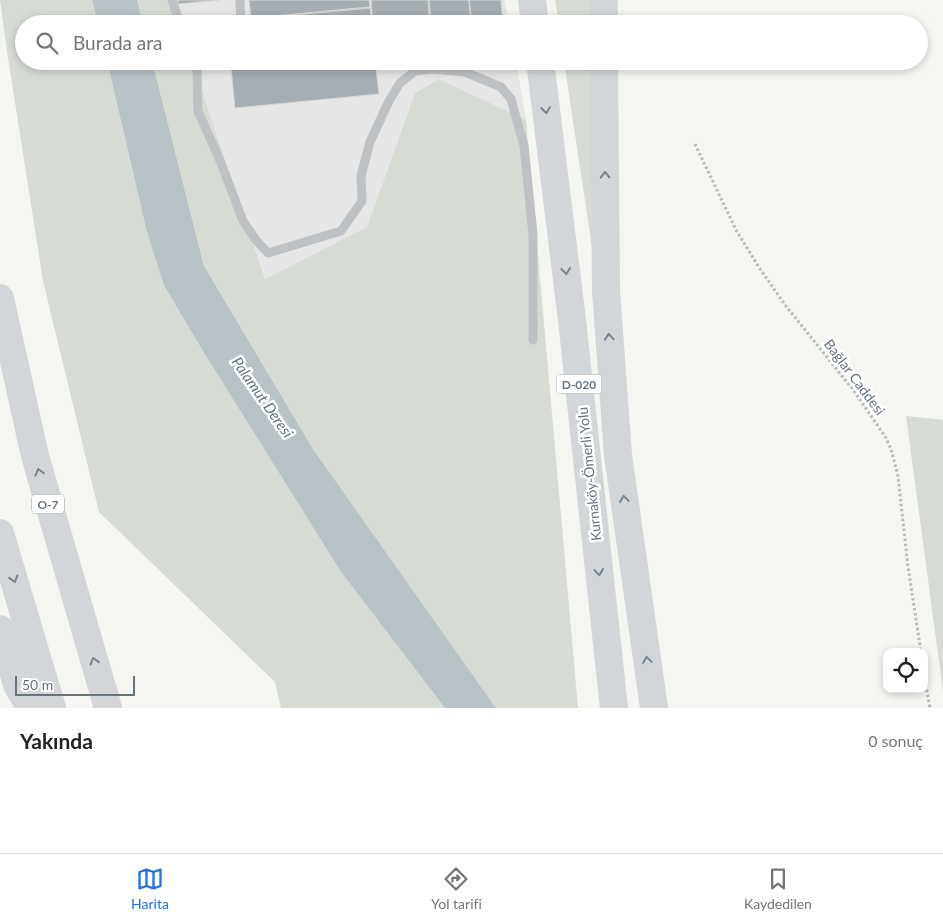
<!DOCTYPE html>
<html lang="tr">
<head>
<meta charset="utf-8">
<style>
  body { margin:0; font-family:Lato,sans-serif; background:#f6f6f6; color:#222 }
  .controls { position:absolute; right:15px; bottom:15px; display:grid; overflow:hidden; border-radius:10px; box-shadow:0 2px 8px #0003 }
  .controls button { width:45px; height:45px; display:grid; place-items:center; padding:0; border:0; border-bottom:1px solid #e0e0e0; background:#fff; color:#222; font:25px sans-serif }
  .scale { position:absolute; left:15px; bottom:12px; width:120px; box-sizing:border-box; padding-left:5px; border:2px solid #67747f; border-top:0; font-size:14px; line-height:18px; white-space:nowrap; color:#67747f; -webkit-text-stroke:4px #fff; paint-order:stroke }
  .list { margin:0; padding:0; list-style:none }
  h2 { display:flex; justify-content:space-between; align-items:center; height:65px; margin:0; padding:0 20px; font-size:21px }
  h2 small { font-size:16px; font-weight:400; color:#767676 }
  .icon { flex:none; width:28px; height:28px; fill:none; stroke:currentColor; stroke-width:2; stroke-linecap:round; stroke-linejoin:round }
  .map { position:relative; flex:none; width:943px; height:708px; overflow:hidden }
  .search { position:absolute; background:#fff; box-shadow:0 2px 8px #0003; left:15px; right:15px; top:15px; height:55px; display:flex; align-items:center; gap:12px; box-sizing:border-box; padding:0 18px; border-radius:28px; color:#767676; font-size:19px }
  .sheet { height:145px; background:#fff }
  nav { display:flex; justify-content:space-around; align-items:center; box-sizing:border-box; height:70px; border-top:1px solid #e0e0e0; background:#fff; font-size:14px; color:#767676 }
  nav a { display:grid; justify-items:center; gap:2px }
  nav .on { color:#1a73e8 }
  .map>svg:first-child { display:block }
</style>
</head>
<body>
<div class="map">
<svg width="943" height="708" viewBox="0 0 943 708">
  <rect width="100%" height="100%" fill="#f5f5f1"/>
  <!-- built -->
  <path fill="#e5e6e5" d="M174 0H505L509 24H180Z
    M192 61H516L526 120 439 79 415 93 367 227 265 279Z"/>
  <!-- green -->
  <path fill="#d6dbd3" d="M0 0H92L98 24H24V61H107L146 228 206 356 341 572 445 708H281L275 682 99 512 43 281 7 51Z
    M137 0H174L180 24H143Z
    M555 0H591V24H559Z
    M152 61H192L265 279 367 227 415 93 439 79 526 120 578 708H496L313 449 204 266Z
    M564 61H591L593 254Z
    M906 416 943 420V691Z"/>
  <!-- water -->
  <path fill="#b9c2c7" d="M92 0H137L143 24H98Z
    M107 61H152L204 266 313 449 496 708H445L341 572 206 356 164 285 146 228Z"/>
  <!-- building -->
  <path fill="#a7aeb3" stroke="#d6d6d4" d="M178 0H219L178 4Z
    M249 0H369L370 7 251 18Z
    M371 0H428L430 24H373Z
    M429 0H469L471 24H431Z
    M469 0H501L503 24H472Z
    M370 8 372 24H252L251 19Z
    M290 61H375L379 94 235 108 231 67Z
    M475 61H507V63L476 66Z"/>
  <g fill="none" stroke-linecap="round" stroke-linejoin="round">
    <!-- path -->
    <path stroke="#b8bbbc" stroke-width="3" stroke-dasharray="2.5 2.5" stroke-linecap="butt" d="M695 144 736 230 760 269 786 306 854 391 886 438 891 449 898 476 908 567 921 652
      M924 675 930 708"/>
    <!-- lane -->
    <path stroke="#bec2c5" stroke-width="9" d="M172 0 180 24
      M240 0 241 24
      M194 61 197 68 198 111 221 163 243 221 256 240 268 253 341 231 362 201 361 176 370 142 389 101 400 83 415 71 432 69 465 72 501 87 511 99 524 146 533 234V340"/>
    <!-- highway -->
    <path stroke="#d2d6d9" stroke-width="28" d="M532 0 535 24
      M604 0V24
      M540 61 572 320 614 708
      M604 61 606 291 618 455 654 708
      M0 298 35 456 108 708
      M0 533 52 708
      M0 629 18 687 31 708"/>
  </g>
  <!-- one-way arrows -->
  <defs><path id="oneway-chevron" d="M-2-3.5L2.5 0L-2 3.5" fill="none" stroke-width="1.6" stroke-linecap="round" stroke-linejoin="round" transform="scale(1.25)"/></defs>
  <g stroke="#77838c">
    <use href="#oneway-chevron" transform="translate(546 110) rotate(83)"/>
    <use href="#oneway-chevron" transform="translate(605 175) rotate(-91)"/>
    <use href="#oneway-chevron" transform="translate(566 271) rotate(83)"/>
    <use href="#oneway-chevron" transform="translate(609 337) rotate(-94)"/>
    <use href="#oneway-chevron" transform="translate(39 472) rotate(-106)"/>
    <use href="#oneway-chevron" transform="translate(624 499) rotate(-98)"/>
    <use href="#oneway-chevron" transform="translate(599 572) rotate(84)"/>
    <use href="#oneway-chevron" transform="translate(14 579) rotate(73)"/>
    <use href="#oneway-chevron" transform="translate(647 660) rotate(-98)"/>
    <use href="#oneway-chevron" transform="translate(94 661) rotate(-107)"/>
  </g>
  <g text-anchor="middle" dominant-baseline="central" stroke-width="5" stroke-linejoin="round" paint-order="stroke">
    <!-- shield labels -->
    <g fill="#fff" stroke="#959ea5" stroke-width="1">
      <rect x="556.5" y="374.5" width="45" height="19" rx="4"/>
      <rect x="32" y="494.5" width="32" height="19" rx="4"/>
    </g>
    <g font-size="12" font-weight="bold" fill="#67747f">
      <text x="579" y="384">D-020</text>
      <text x="48" y="504">O-7</text>
    </g>
    <!-- street labels -->
    <g font-size="14" fill="#67747f" stroke="#fff">
      <text transform="translate(855 377) rotate(53)">Bağlar Caddesi</text>
      <text transform="translate(589 474) rotate(-96)">Kurnaköy-Ömerli Yolu</text>
    </g>
    <!-- water labels -->
    <g font-size="15" font-style="italic" fill="#63757c" stroke="#fff">
      <text transform="translate(263 397) rotate(55)">Palamut Deresi</text>
    </g>
  </g>
</svg>
<div class="controls">
<button><svg class="icon" aria-label="locate" viewBox="0 0 24 24"><circle cx="12" cy="12" r="6"/><path d="M12 2v4M12 18v4M2 12h4M18 12h4"/></svg></button>
</div>
<div class="scale">50 m</div>
<div class="search"><svg class="icon" aria-label="search" viewBox="0 0 24 24"><circle cx="10" cy="10" r="6"/><path d="M15 15l6 6"/></svg>Burada ara</div>
</div>
<section class="sheet">
<h2>Yakında<small>0 sonuç</small></h2>
<ul class="list">
</ul>
</section>
<nav>
<a class="on"><svg class="icon" aria-label="map" viewBox="0 0 24 24"><path d="M3 6l6-2 6 2 6-2v14l-6 2-6-2-6 2zM9 4v14M15 6v14"/></svg>Harita</a>
<a><svg class="icon" aria-label="directions" viewBox="0 0 24 24"><path d="M12 3l9 9-9 9-9-9zM9 14v-3h6M13 9l2 2-2 2"/></svg>Yol tarifi</a>
<a><svg class="icon" aria-label="saved" viewBox="0 0 24 24"><path d="M7 4h10v16l-5-4-5 4z"/></svg>Kaydedilen</a>
</nav>
</body>
</html>
